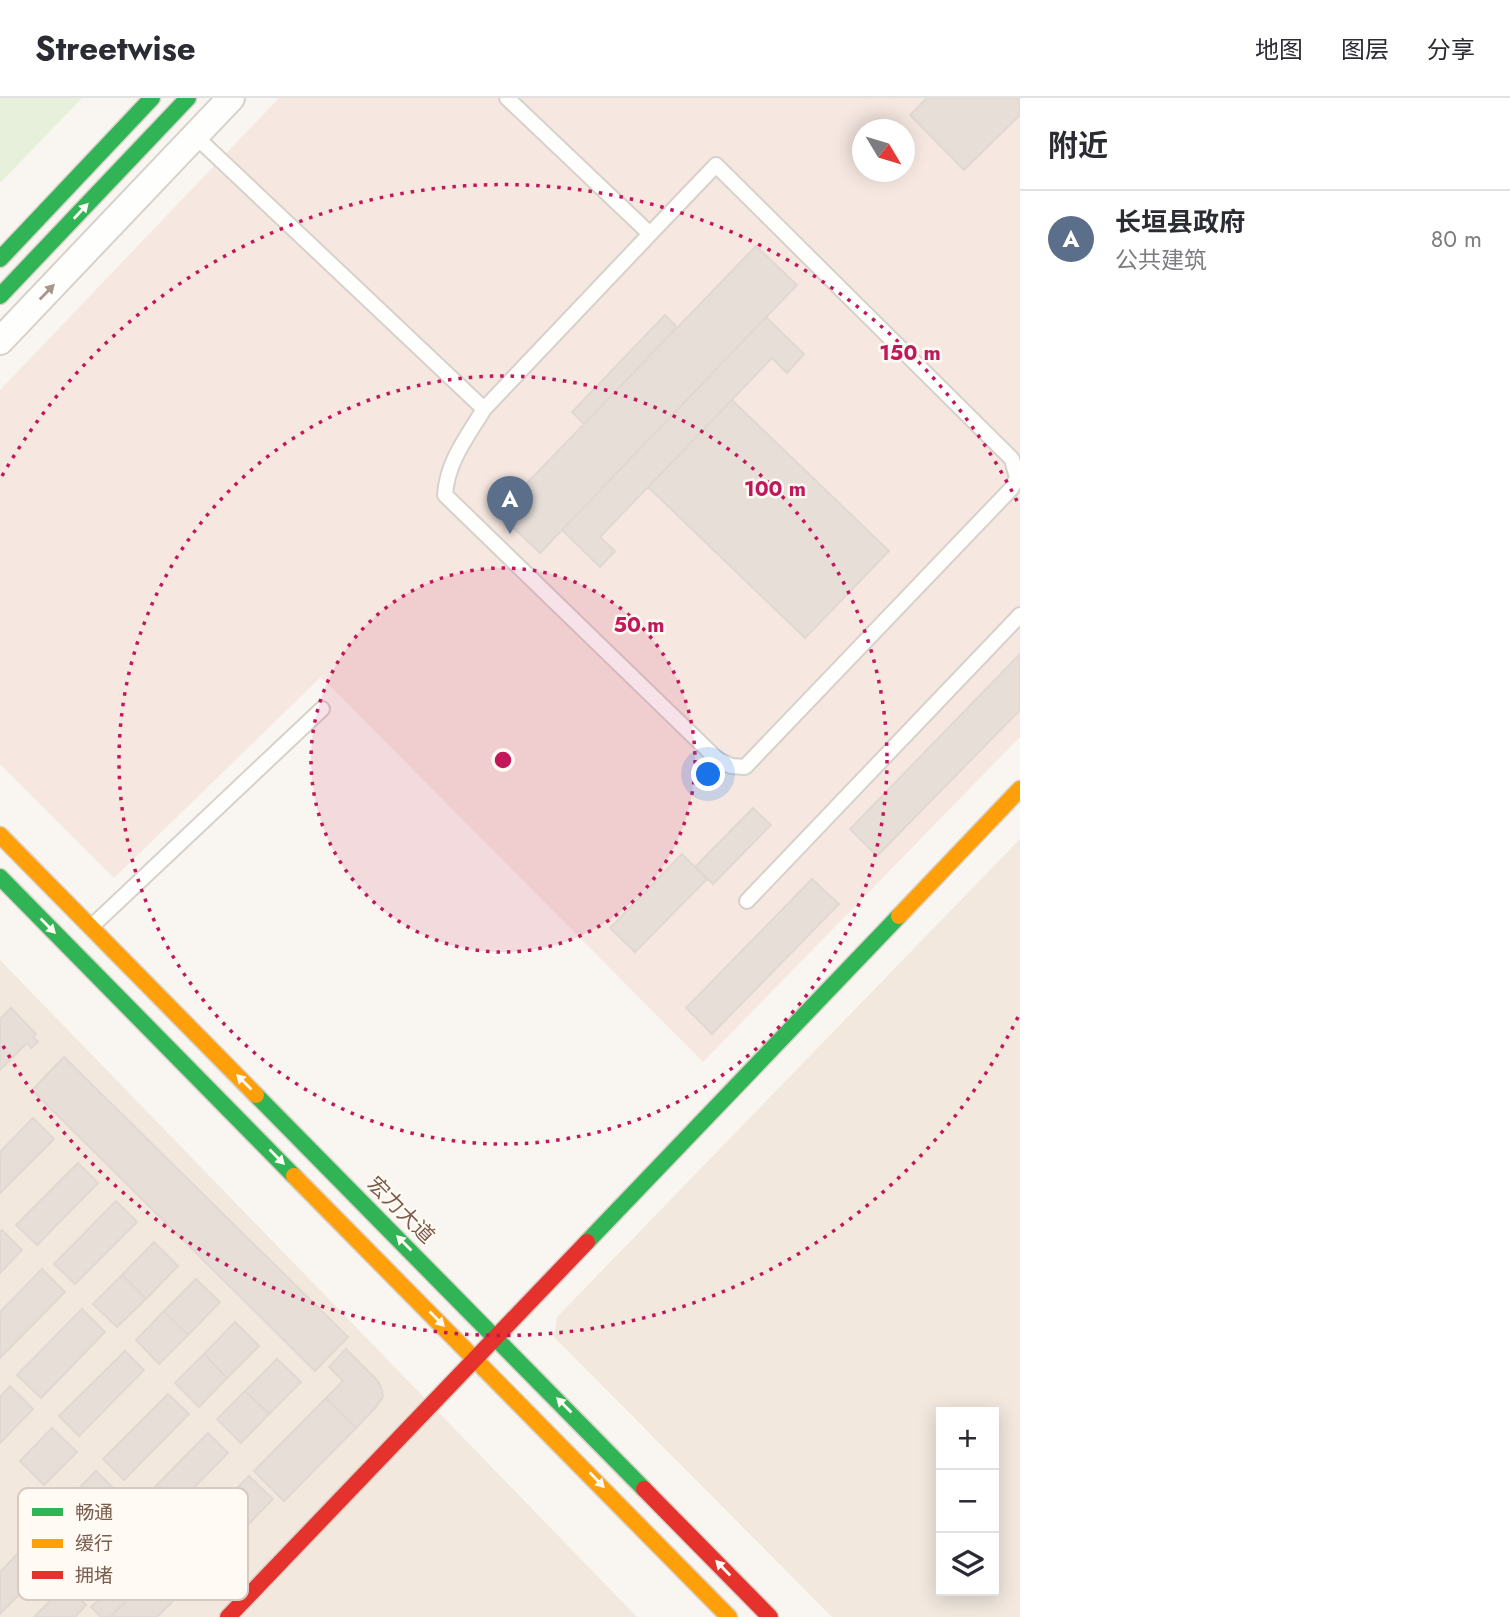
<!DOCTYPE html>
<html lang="zh">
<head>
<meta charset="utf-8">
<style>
  body { margin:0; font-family:Jost,"Noto Sans SC",sans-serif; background:#f2f2f3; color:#2b2b33 }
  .controls { position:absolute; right:21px; bottom:21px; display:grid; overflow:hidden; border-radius:0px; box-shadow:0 4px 18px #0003 }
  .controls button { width:63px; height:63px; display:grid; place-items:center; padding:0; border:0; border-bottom:2px solid #e1e1e2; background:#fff; color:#2b2b33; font:35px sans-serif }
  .compass { position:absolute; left:852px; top:21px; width:63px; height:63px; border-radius:50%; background:#fff; box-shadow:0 4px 18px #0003; rotate:128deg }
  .you { position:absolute; left:709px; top:677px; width:24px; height:24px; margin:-18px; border:5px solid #fff; border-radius:50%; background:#1a73e8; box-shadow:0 0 0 10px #1a73e833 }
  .badge { display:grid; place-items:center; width:46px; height:46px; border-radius:50%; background:#625958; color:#fff; font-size:23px; font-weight:700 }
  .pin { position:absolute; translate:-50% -58px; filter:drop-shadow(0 2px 4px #0008) }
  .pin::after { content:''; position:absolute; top:37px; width:24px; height:21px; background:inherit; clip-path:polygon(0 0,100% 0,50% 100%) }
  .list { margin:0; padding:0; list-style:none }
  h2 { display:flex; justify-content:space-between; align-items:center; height:91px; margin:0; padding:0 28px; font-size:30px }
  h2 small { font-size:23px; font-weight:400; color:#7c7c81 }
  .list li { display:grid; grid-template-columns:46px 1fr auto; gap:21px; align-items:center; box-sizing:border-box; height:98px; padding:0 28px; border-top:2px solid #e1e1e2 }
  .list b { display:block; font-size:26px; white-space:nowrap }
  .list p { margin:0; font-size:23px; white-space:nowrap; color:#7c7c81 }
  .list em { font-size:23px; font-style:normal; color:#7c7c81 }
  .icon { flex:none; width:38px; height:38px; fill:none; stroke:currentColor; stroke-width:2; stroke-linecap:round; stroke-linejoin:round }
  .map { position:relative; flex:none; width:1020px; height:1519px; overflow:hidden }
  header { display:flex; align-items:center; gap:42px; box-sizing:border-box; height:98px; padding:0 35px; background:#fff; border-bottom:2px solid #e1e1e2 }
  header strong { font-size:33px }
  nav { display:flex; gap:38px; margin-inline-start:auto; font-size:24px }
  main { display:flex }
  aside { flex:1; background:#fff }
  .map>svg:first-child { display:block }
</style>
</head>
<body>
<header>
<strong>Streetwise</strong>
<nav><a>地图</a><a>图层</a><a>分享</a></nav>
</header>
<main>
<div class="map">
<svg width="1020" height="1519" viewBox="0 0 1020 1519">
  <rect width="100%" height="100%" fill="#f9f5f0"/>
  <!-- residential -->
  <path fill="#f2e8de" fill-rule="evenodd" d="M1020 741V1519H832L554 1239 557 1219ZM941 1314H994V1493H941Z
    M0 862 637 1519H0Z"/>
  <!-- commercial -->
  <path fill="#f6e8e1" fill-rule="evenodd" d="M279 0H1020V639L703 964 321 579 114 780 0 666V292ZM862 32H904V74H862Z"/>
  <!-- green -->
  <path fill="#e7f0db" d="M0 0H82L0 85Z"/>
  <!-- building -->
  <path fill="#e6ded7" stroke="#e2d8d2" stroke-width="2" d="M927 0H1020V17L964 72 910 17Z
    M756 148 797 187 540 455 498 415Z
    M665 217 677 229 584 326 572 314Z
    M766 219 804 256 787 275 772 260 600 439 615 453 600 469 562 432Z
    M732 302 889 453 805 540 648 389Z
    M1020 556V612L877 758 850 731Z
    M753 710 771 727 713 786 695 769Z
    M682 756 707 781 635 854 610 830Z
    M812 781 839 806 712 936 686 910Z
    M11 910 36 936 33 939 38 944 31 950 27 945 0 972V921Z
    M64 959 348 1239 315 1273 32 992Z
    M33 1020 54 1041 0 1095V1054Z
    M78 1065 98 1085 37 1147 16 1127Z
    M116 1103 137 1124 75 1186 54 1166Z
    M2 1132 22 1152 0 1175V1134Z
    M154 1144 178 1168 146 1201 122 1177Z
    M42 1171 65 1194 0 1260V1214Z
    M122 1177 146 1201 117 1229 93 1206Z
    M196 1181 220 1204 188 1237 164 1213Z
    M82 1211 105 1234 41 1300 17 1277Z
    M164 1213 188 1237 159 1266 136 1242Z
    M235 1224 259 1248 227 1280 204 1256Z
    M346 1251 378 1283 382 1292 383 1299 376 1309 356 1330 326 1300 343 1283 329 1269Z
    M125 1253 144 1272 79 1338 59 1318Z
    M204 1256 227 1280 199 1309 175 1285Z
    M277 1261 301 1284 269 1316 245 1293Z
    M10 1288 33 1311 0 1345V1299Z
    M245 1293 269 1316 241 1345 217 1321Z
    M168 1296 189 1316 124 1382 103 1361Z
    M326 1300 356 1330 284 1403 254 1373Z
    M52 1330 77 1354 44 1387 20 1363Z
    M208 1335 228 1355 163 1421 143 1401Z
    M96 1373 117 1394 52 1459 31 1439Z
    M249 1378 273 1401 204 1472 180 1448Z
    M26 1447 47 1468 0 1516V1474Z
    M172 1456 196 1480 157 1519H110Z
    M66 1487 86 1507 75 1519H34Z
    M111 1489 126 1503 110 1519H101L91 1509Z"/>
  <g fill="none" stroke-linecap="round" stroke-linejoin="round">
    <defs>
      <path id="lane" d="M191 34 484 311 650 136 507 0
        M484 311C467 339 447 364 445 397L717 661 731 668 745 669 1011 391 1017 380 1012 361 716 67 650 136
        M747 803 1020 517
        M91 829 322 611"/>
      <path id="street" d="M0 243 231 0"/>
      <path id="fast" d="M0 161 152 0
        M0 198 188 0
        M0 779 294 1078
        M256 997 644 1391
        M587 1144 899 818"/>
      <path id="slow" d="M0 737 256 997
        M899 818 1020 691
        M294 1078 729 1519"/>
      <path id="jam" d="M644 1391 770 1519
        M228 1519 587 1144"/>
    </defs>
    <!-- lane casing -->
    <use href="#lane" stroke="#d7d1cb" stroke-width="18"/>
    <!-- street casing -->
    <use href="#street" stroke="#d7d1cb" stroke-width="30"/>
    <!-- fast casing -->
    <use href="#fast" stroke="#d9d2cb" stroke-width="19"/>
    <!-- slow casing -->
    <use href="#slow" stroke="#d9d2cb" stroke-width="19"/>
    <!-- jam casing -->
    <use href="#jam" stroke="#d9d2cb" stroke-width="19"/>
    <!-- lane -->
    <use href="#lane" stroke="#fefefd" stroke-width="14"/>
    <!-- street -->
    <use href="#street" stroke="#fefefd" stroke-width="26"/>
    <!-- fast -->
    <use href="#fast" stroke="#30b455" stroke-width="16"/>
    <!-- slow -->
    <use href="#slow" stroke="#ff9f0a" stroke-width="16"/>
    <!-- jam -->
    <use href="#jam" stroke="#e5322d" stroke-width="16"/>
  </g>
  <!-- one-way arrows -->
  <defs><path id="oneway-solid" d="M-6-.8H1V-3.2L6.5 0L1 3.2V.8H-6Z" transform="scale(1.75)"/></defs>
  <g fill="#fffaf3">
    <use href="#oneway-solid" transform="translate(81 113) rotate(-47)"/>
    <use href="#oneway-solid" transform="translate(48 828) rotate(45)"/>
    <use href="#oneway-solid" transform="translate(244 984) rotate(-135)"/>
    <use href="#oneway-solid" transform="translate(277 1059) rotate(45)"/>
    <use href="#oneway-solid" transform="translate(404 1145) rotate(-135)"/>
    <use href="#oneway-solid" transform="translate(437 1221) rotate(45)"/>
    <use href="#oneway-solid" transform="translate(564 1307) rotate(-135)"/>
    <use href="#oneway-solid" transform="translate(597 1382) rotate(46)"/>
    <use href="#oneway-solid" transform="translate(723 1470) rotate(-134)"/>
  </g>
  <use fill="#a8958b" href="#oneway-solid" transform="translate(47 194) rotate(-46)"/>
  <!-- distance rings -->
  <circle cx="503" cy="662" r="192" fill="#c2185b" fill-opacity=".12"/>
  <g fill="none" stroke="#c2185b" stroke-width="3.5" stroke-dasharray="3.5 7">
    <circle cx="503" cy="662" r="192"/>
    <circle cx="503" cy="662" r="384"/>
    <path d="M1018 919A576 576 0 0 1 2 946M2 378A576 576 0 0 1 1018 405"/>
  </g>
  <g text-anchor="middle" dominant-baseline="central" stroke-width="5" stroke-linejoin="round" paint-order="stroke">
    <!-- street labels -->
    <g font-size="21" fill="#7a5c4d" stroke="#fffaf3">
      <text transform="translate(401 1112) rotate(45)">宏力大道</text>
    </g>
  </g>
  <!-- legend -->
  <rect x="18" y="1390" width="230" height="112" rx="10" fill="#fffaf3" stroke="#d7cbc1" stroke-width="2"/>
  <rect x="32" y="1410" width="31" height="8" fill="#30b455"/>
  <rect x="32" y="1441" width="31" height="9" fill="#ff9f0a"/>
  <rect x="32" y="1473" width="31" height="8" fill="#e5322d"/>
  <g font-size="19" fill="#7a5c4d">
    <text x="75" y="1421">畅通</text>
    <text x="75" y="1452">缓行</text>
    <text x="75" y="1484">拥堵</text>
  </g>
  <circle cx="503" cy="662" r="10" fill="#c2185b" stroke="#fffaf3" stroke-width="3.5"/>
  <g font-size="21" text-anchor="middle" font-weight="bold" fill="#c2185b" stroke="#fffaf3" stroke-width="5" stroke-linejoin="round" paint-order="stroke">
    <text x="910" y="262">150 m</text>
    <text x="775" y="398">100 m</text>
    <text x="639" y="534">50 m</text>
  </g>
</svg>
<div class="controls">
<button>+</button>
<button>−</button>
<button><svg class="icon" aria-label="layers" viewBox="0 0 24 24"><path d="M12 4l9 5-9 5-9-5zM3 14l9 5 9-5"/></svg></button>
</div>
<svg class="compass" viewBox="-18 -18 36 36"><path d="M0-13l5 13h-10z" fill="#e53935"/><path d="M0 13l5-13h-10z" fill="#7c7c81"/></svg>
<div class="you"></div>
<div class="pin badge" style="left:510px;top:436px;background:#5c6f8a">A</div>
</div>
<aside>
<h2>附近<small></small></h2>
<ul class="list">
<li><span class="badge" style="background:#5c6f8a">A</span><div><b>长垣县政府</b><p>公共建筑</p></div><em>80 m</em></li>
</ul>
</aside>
</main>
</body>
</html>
